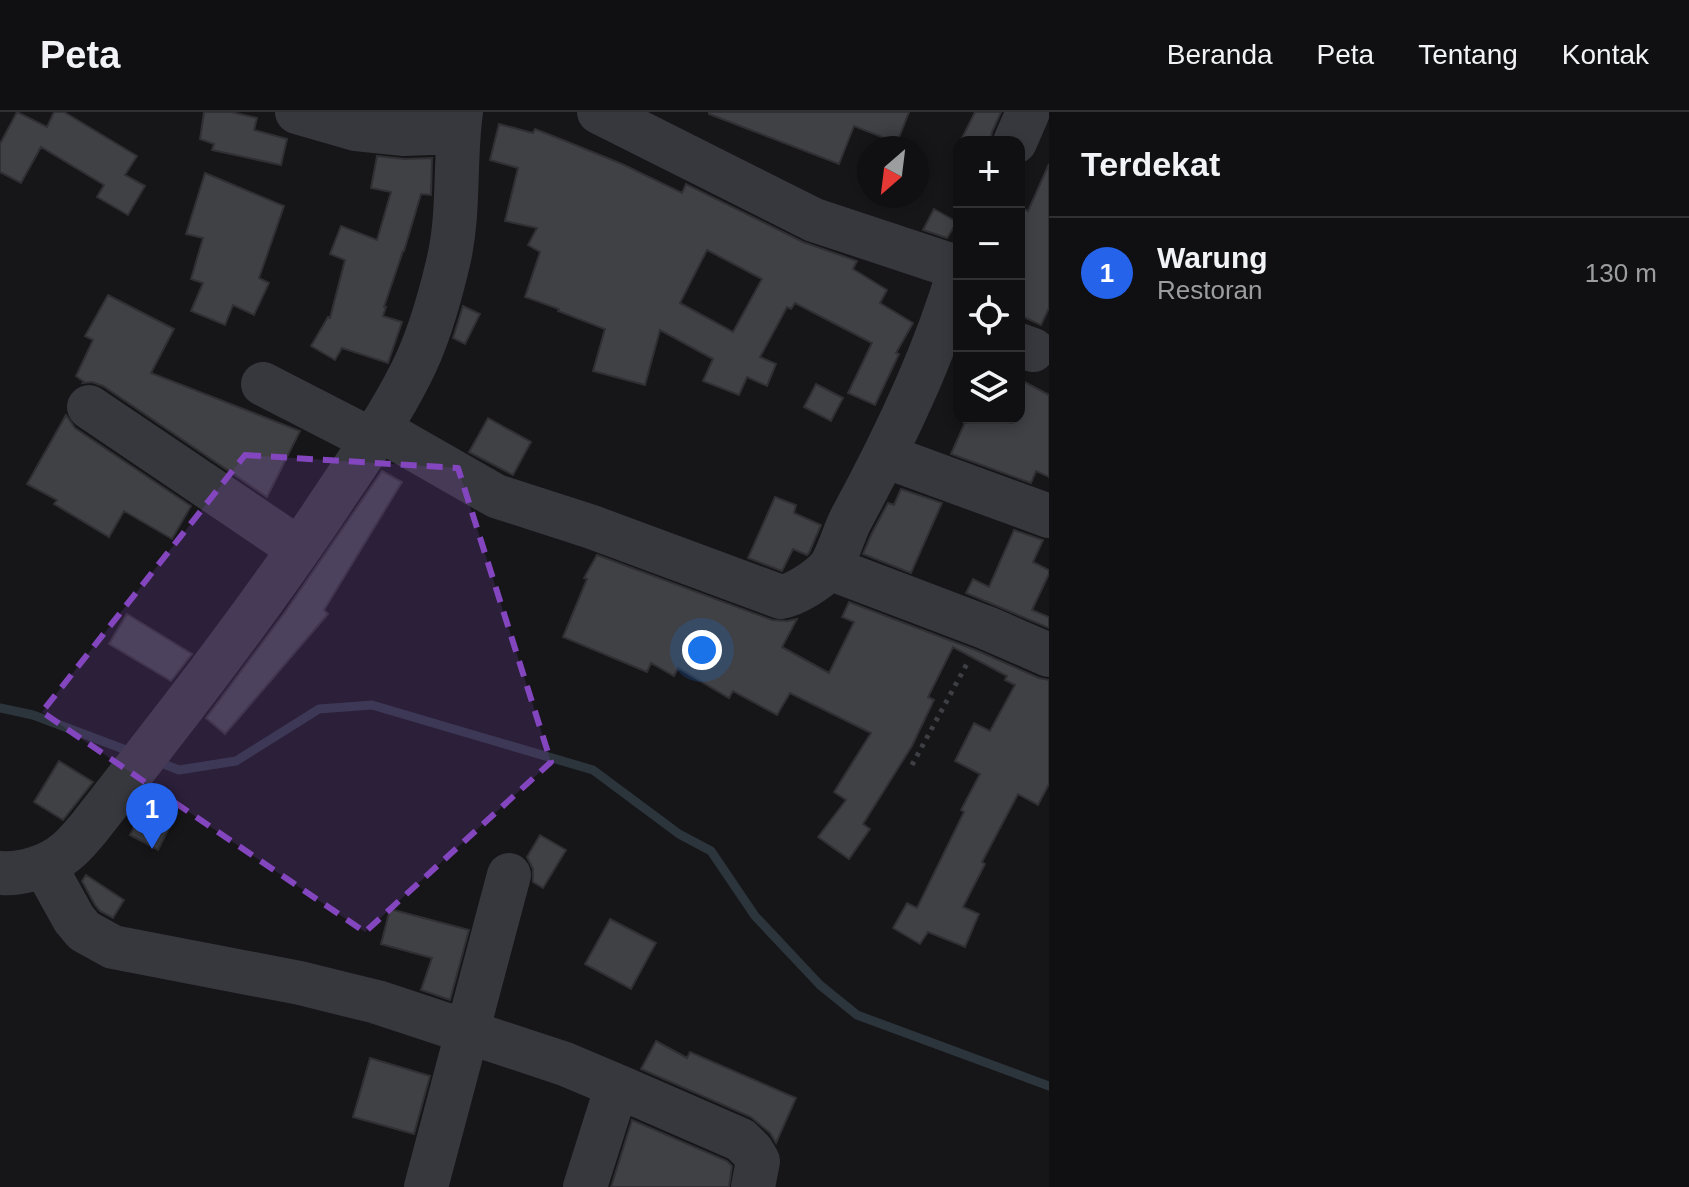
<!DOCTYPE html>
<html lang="id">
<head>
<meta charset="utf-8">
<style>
  body { margin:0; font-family:Helvetica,sans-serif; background:#1e1e20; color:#f1f3f6 }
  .controls { position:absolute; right:24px; top:24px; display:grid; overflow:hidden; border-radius:16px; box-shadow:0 4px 12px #0003 }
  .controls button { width:72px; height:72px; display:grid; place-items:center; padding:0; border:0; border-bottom:2px solid #303032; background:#101012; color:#f1f3f6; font:40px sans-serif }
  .compass { position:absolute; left:857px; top:24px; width:72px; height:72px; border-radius:50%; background:#101012; box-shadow:0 4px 12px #0003; rotate:208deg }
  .you { position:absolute; left:702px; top:538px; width:28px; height:28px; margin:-20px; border:6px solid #fff; border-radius:50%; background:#1a73e8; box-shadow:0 0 0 12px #1a73e833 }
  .badge { display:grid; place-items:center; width:52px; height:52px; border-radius:50%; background:#2563eb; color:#fff; font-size:26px; font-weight:700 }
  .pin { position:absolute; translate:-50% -66px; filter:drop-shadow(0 2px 4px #0008) }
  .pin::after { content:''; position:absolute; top:42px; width:28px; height:24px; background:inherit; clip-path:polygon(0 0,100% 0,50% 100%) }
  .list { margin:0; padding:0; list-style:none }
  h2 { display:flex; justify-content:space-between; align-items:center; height:104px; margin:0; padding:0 32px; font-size:34px }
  h2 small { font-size:26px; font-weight:400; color:#9c9d9f }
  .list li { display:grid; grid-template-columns:52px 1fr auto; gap:24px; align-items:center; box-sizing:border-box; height:112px; padding:0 32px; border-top:2px solid #303032 }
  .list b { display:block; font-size:30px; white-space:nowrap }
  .list p { margin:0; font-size:26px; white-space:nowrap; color:#9c9d9f }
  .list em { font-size:26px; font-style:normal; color:#9c9d9f }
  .icon { flex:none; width:44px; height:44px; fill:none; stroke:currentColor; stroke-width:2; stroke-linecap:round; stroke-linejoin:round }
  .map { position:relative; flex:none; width:1049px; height:1075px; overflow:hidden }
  header { display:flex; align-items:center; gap:48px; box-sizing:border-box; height:112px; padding:0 40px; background:#101012; border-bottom:2px solid #303032 }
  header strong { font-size:38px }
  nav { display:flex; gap:44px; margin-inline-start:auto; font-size:28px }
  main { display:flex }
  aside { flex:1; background:#101012 }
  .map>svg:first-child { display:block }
</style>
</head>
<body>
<header>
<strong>Peta</strong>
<nav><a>Beranda</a><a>Peta</a><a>Tentang</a><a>Kontak</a></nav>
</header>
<main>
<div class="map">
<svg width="1049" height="1075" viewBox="0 0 1049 1075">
  <rect width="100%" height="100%" fill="#161618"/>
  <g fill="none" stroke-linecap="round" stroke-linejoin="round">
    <!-- stream -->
    <path stroke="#2c353c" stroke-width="9" d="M0 596 33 603 134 641
      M156 649 179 658 236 649 319 597 372 593 593 658 679 722 711 739 755 804 820 873 857 903 1049 974"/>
  </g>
  <!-- building -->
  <path fill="#404145" stroke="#303034" stroke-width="2" fill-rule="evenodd" d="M17 0 47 15 54 0H64L137 44 125 63 145 74 128 103 97 85 104 73 41 35 21 71 0 60V32Z
    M204 0H231L257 6 254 18 287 27 281 53 212 38 214 32 200 27Z
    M709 0H909L897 31 854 14 839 52 709 2Z
    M975 0H1001L992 20 990 30H960Z
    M499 12 533 21 535 17 563 28 622 52 682 81 686 72 803 130 857 149 853 157 887 178 880 191 913 211 896 241 899 242 875 293 848 281 872 231 795 191 791 197 787 195 760 245 776 252 767 274 747 265 739 283 703 269 713 247 660 218 645 273 593 259 605 217 558 199 559 197 525 185 540 140 528 133 537 116 505 109 518 56 490 48ZM707 138 762 167 733 220 680 191Z
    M377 44 405 47 432 46 431 83 421 82 404 139H403L384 195H386L383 204 402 210 388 251 342 236 335 248 311 234 328 205 330 206 345 148 330 142 341 114 377 128 391 80 371 76Z
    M1049 52V196L1041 213 1019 203V94L1028 99Z
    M205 61 284 94 259 166 269 171 254 203 233 193 225 213 191 199 203 171 191 167 203 126 186 122Z
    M934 97 957 110 947 126 923 118Z
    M108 183 174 217 151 261 300 319 267 385 103 274 92 270 83 271 84 270 76 264 93 228 85 224Z
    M463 194 480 202 465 232 453 226Z
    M1019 267 1049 283V365L1036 359 1031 371 951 342 967 306H1019Z
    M816 272 843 286 831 309 804 295Z
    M66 303 75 316 191 394 172 427 124 399 109 425 54 392 57 388 27 372Z
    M488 306 531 330 513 363 469 340Z
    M382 359 402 370 324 498 328 502 225 622 206 606 285 500Z
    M901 377 942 391 911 461 863 442 871 423 888 391 894 393Z
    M775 385 796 393 794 401 821 413 809 441 807 443 793 437 782 459 748 446Z
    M1014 418 1043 428 1033 450 1049 458V462L1032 498 1049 505V516L966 481 973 467 989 475Z
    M597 443 772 508 787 509 797 507 782 535 829 561 854 510 842 505 849 490 978 539 1039 566 1049 568V672L1038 693 1018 682 982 750 985 752 963 795 979 802 965 835 928 820 920 832 893 816 907 791 917 796 964 700 961 698 980 662 955 649 974 611 990 619 1015 573 1005 568 1007 564 953 535 928 585 934 588 912 634 863 712 870 717 849 747 818 725 846 688 834 680 871 621 790 581 777 603 733 579 729 586 678 556 674 564 651 551 647 560 563 525 587 467 584 466Z
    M127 502 192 542 171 569 109 532Z
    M59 649 93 670 63 708 34 690Z
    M147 689 175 704 158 738 130 723Z
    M540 723 566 738 543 776 533 770V757L527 745Z
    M86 763 124 788 113 806 100 799 95 793 82 769Z
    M390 797 469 818 450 888 421 878 432 846 381 832Z
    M610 807 656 831 631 877 585 852Z
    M656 929 687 946 690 940 796 986 776 1031 770 1021 751 1005 641 957Z
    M370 946 430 964 414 1022 353 1005Z
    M632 1008 727 1049 732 1054 729 1075H611Z"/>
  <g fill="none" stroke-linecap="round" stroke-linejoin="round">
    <!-- path -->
    <path stroke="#3d3f44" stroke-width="5" stroke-dasharray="4 6" stroke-linecap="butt" d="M912 653 969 548"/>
    <!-- minor -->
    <path stroke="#37383d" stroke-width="44" d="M297 0 356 17 404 22 458 20
      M599 0 814 108 959 156
      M1015 30 1028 0
      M1019 233 1033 238
      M263 272 372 328
      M89 295 299 437
      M379 317 496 384 592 415 781 485C795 483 818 468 828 457 837 447 844 420 851 407 894 328 934 245 959 159
      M885 344 1049 404
      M829 456 987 516 1049 543
      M44 753 74 807 84 819 113 835 300 871 377 890 565 952 617 974 585 1075
      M0 761C21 763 50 754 66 740 74 734 81 725 88 717 168 615 248 513 321 405 352 358 386 311 411 261 427 230 440 185 448 151 460 102 454 50 461 0
      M617 974 741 1028 752 1039 758 1049 753 1075
      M426 1075 509 763"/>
  </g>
  <!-- marked area -->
  <path fill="#8446be" fill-opacity="0.2" stroke="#8446be" stroke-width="6" stroke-dasharray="16 10" stroke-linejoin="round" d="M245 343 458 356 551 650 365 820 42 600Z"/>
</svg>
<div class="controls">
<button>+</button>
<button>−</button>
<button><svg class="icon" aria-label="locate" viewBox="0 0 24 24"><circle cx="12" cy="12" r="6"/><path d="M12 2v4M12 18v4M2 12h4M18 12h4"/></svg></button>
<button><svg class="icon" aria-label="layers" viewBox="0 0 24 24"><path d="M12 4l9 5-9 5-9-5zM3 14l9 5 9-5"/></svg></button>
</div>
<svg class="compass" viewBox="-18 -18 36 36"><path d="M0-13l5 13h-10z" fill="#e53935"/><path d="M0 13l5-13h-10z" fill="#9c9d9f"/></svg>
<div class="you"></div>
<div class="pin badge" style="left:152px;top:737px">1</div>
</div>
<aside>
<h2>Terdekat<small></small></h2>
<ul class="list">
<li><span class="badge">1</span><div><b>Warung</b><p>Restoran</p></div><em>130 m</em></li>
</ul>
</aside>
</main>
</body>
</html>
